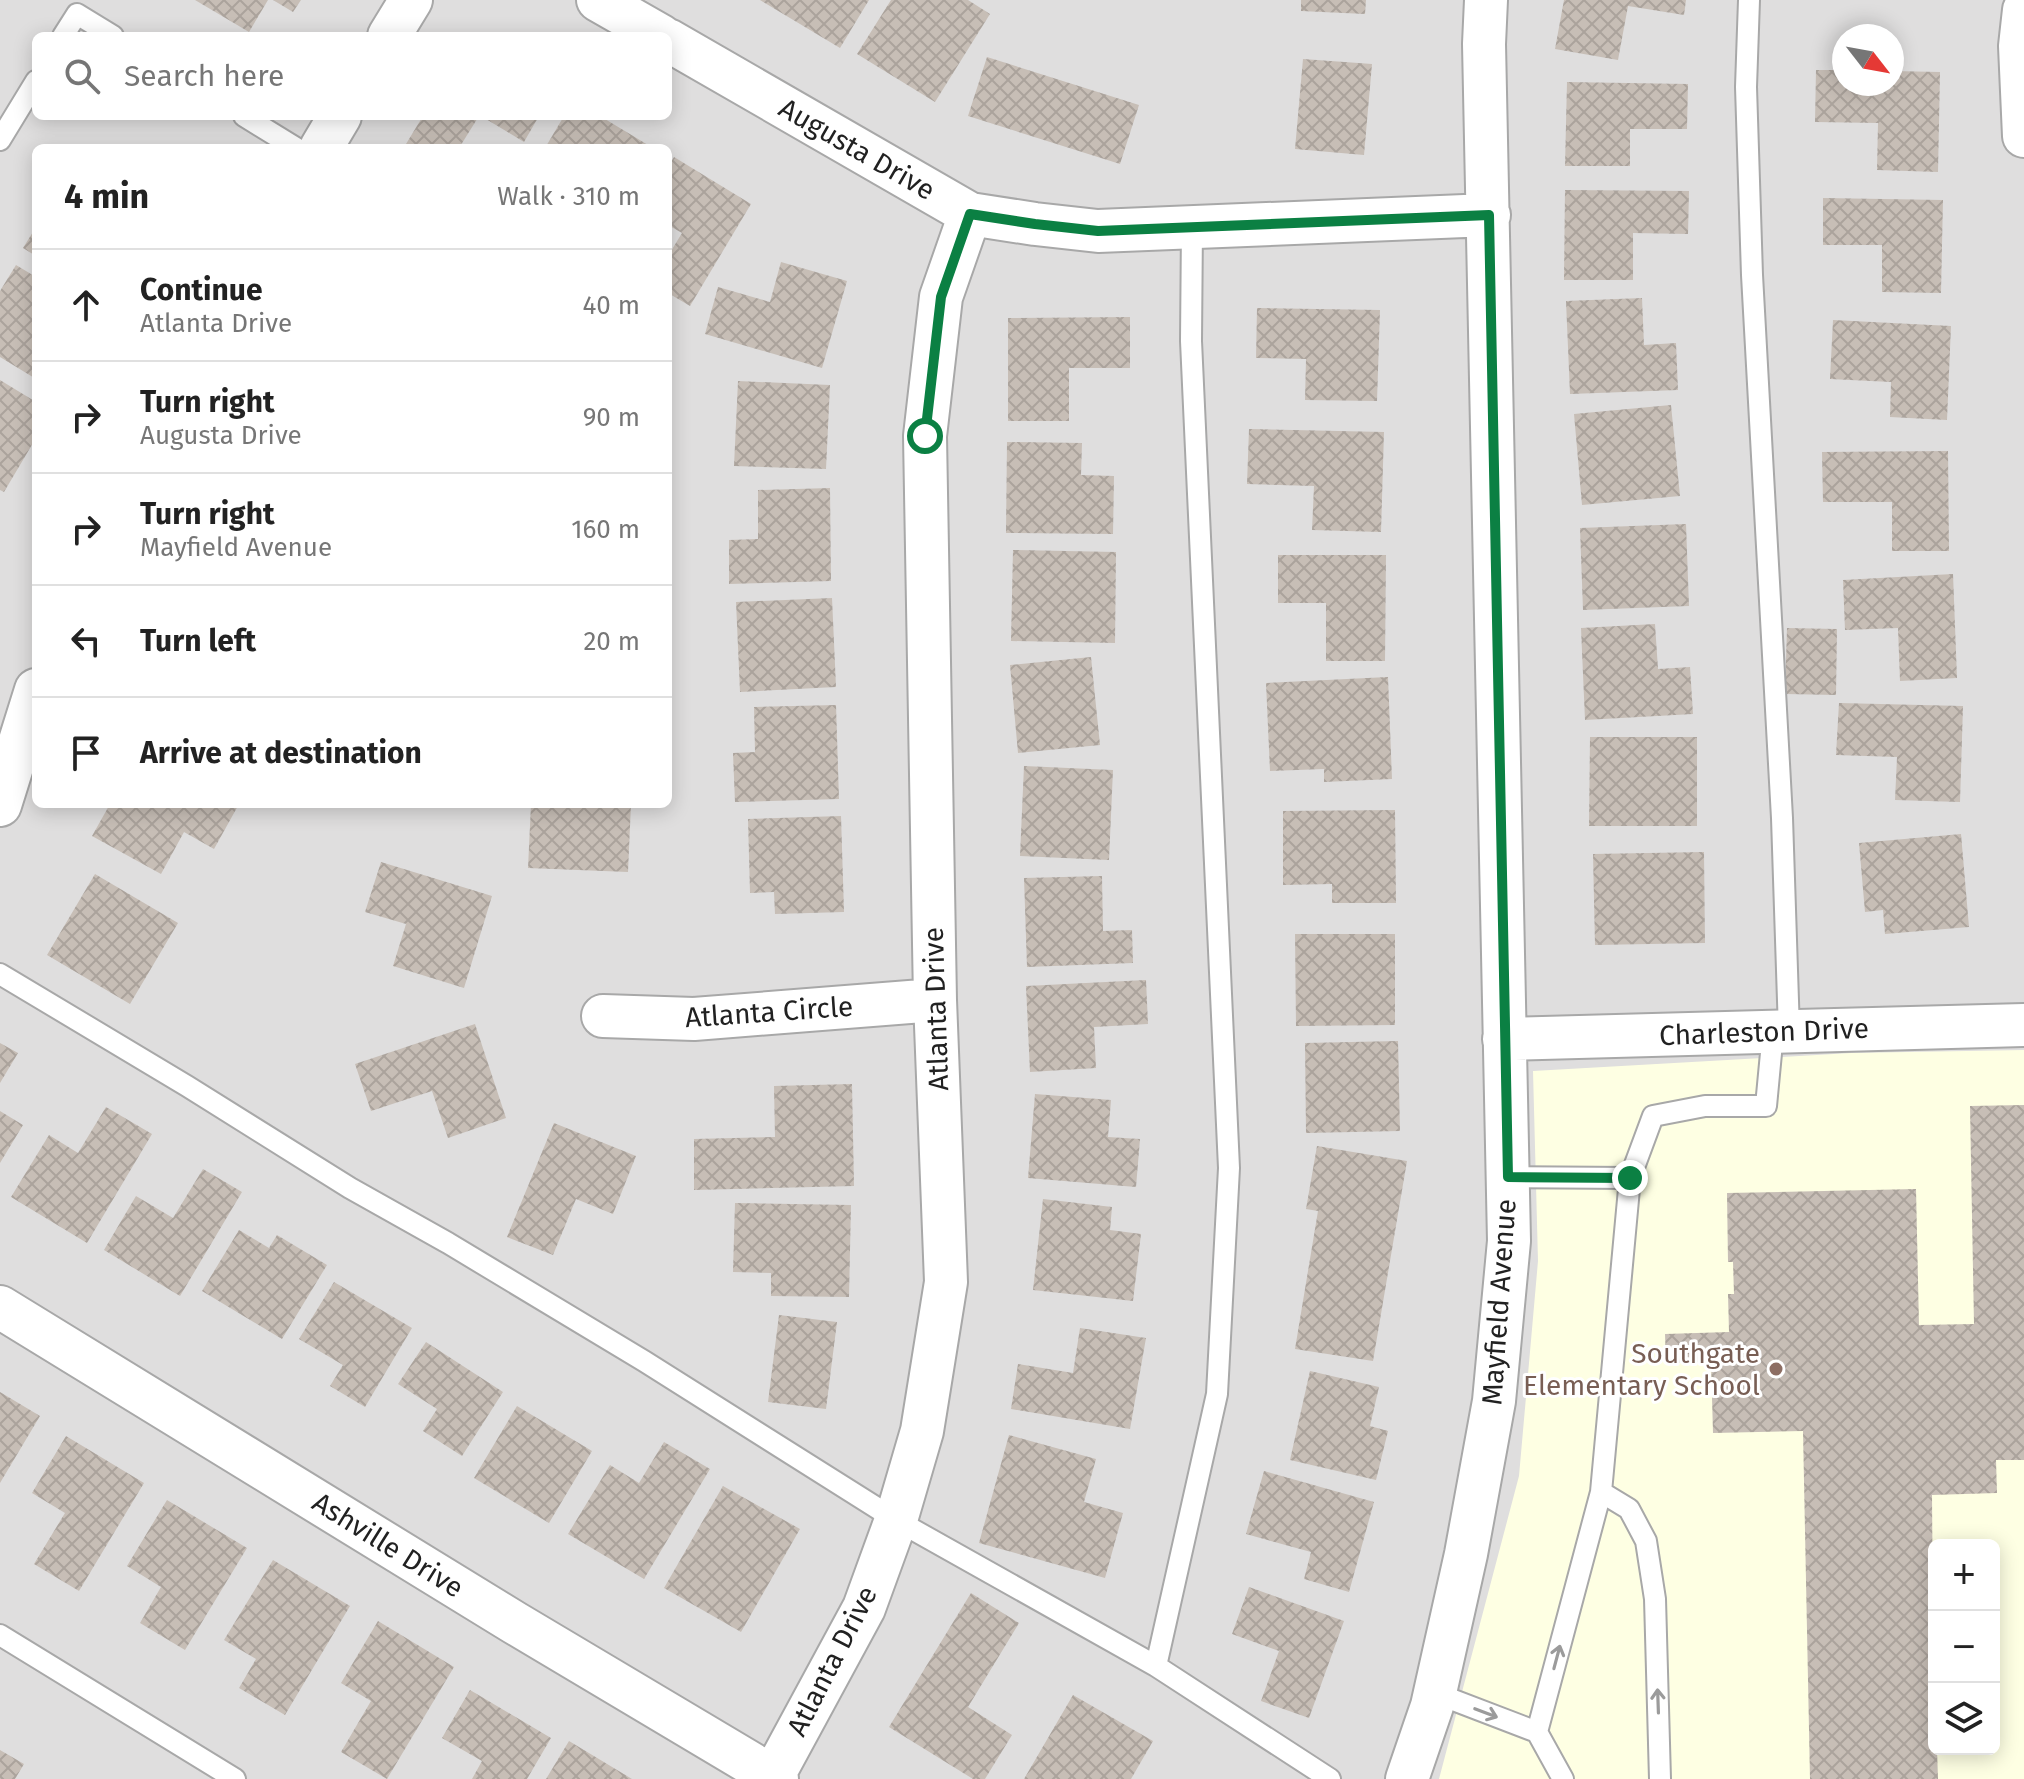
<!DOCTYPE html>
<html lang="en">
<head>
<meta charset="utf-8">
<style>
  body { margin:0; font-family:"Fira Sans",sans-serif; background:#f6f6f6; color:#222 }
  .controls { position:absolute; right:24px; bottom:24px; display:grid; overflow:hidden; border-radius:12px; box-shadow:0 4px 20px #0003 }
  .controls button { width:72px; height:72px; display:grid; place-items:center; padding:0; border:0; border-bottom:2px solid #e0e0e0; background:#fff; color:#222; font:40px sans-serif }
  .compass { position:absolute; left:1832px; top:24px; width:72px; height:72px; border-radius:50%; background:#fff; box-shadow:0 4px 20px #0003; rotate:121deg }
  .stop { position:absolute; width:24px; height:24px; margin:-18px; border:6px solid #0b8043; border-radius:50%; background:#fff }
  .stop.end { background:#0b8043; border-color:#fff; box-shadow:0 2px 8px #0008 }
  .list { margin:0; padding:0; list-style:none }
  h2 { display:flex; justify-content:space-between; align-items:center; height:104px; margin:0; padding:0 32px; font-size:34px }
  h2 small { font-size:26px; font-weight:400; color:#767676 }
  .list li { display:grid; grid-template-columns:52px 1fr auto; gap:24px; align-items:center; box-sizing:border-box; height:112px; padding:0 32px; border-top:2px solid #e0e0e0 }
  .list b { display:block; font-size:30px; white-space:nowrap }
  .list p { margin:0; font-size:26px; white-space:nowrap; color:#767676 }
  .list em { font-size:26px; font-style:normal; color:#767676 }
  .icon { flex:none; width:44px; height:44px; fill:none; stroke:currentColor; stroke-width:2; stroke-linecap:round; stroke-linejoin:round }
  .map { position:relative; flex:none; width:2024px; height:1779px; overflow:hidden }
  .search { position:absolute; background:#fff; box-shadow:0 4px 20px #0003; left:32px; top:32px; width:640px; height:88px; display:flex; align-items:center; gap:20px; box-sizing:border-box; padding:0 28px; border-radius:12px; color:#767676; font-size:30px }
  .panel { position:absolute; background:#fff; box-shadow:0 4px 20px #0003; left:32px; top:144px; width:640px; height:664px; border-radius:12px }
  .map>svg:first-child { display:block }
</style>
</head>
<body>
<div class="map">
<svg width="2024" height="1779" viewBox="0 0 2024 1779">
  <defs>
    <pattern id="building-cross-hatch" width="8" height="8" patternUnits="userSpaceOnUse" patternTransform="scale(2)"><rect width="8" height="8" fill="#c7beb6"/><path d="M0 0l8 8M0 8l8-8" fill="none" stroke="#aba39c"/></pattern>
  </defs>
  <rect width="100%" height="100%" fill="#f2efe8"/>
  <!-- residential -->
  <path fill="#dfdede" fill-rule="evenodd" d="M0 0H2024V1779H0ZM36 36H668V116H36ZM1844 36H1892V84H1844ZM36 148H668V804H36ZM1934 1545H1994V1749H1934Z"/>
  <!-- education -->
  <path fill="#feffe3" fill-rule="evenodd" d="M2024 1050V1779H1439L1519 1476 1538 1261 1533 1071 1851 1053ZM1934 1545H1994V1749H1934Z"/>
  <!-- building -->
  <path fill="url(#building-cross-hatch)" d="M195 0H268L249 32Z
    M273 0H301L293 12Z
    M760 0H869L840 48Z
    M891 0H968L990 14 935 102 857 54Z
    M1301 0H1366L1365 14 1301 11Z
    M1564 0H1686L1684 15 1628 6 1618 60 1555 49Z
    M987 57 1139 105 1120 164 968 116Z
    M1303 59 1372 64 1364 155 1295 149Z
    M1816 70H1844V84H1892V71L1940 72 1938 172 1877 170 1878 123 1815 122Z
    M1567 82 1688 84 1687 129H1630V166H1565Z
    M423 116H479L459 148H412L406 144Z
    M481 116H539L524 142Z
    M564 116H600L653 148H545Z
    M674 157 751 204 690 306 668 293V256L682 233 668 225V167Z
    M1565 190 1689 191 1688 234 1633 233V280H1564Z
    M1823 198 1943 200 1941 293 1882 292V245H1823Z
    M36 227V256L23 248Z
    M781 262 847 281 822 368 705 334 718 287 770 302Z
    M16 265 36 277V379L0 357V291Z
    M1642 298 1644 345 1676 343 1678 390 1570 394 1566 301Z
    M1257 308 1380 310 1377 401 1305 400 1306 359 1256 358Z
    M1130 317V368H1069V421H1008V318Z
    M1833 320 1951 326 1947 420 1890 417 1891 382 1830 379Z
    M0 380 36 402V438L4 492 0 490Z
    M738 381 830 385 826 469 734 466Z
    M1671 405 1680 496 1582 505 1574 414Z
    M1249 429 1384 432 1381 532 1312 530 1314 486 1247 484Z
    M1007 442 1082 443 1081 475 1114 476 1113 534 1006 533Z
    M1948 451 1949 551H1892V502H1823L1822 452Z
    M830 488 831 581 729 584V540L758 539V490Z
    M1686 524 1689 606 1583 610 1580 528Z
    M1013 550 1116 552 1115 643 1011 641Z
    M1278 555H1386L1385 661H1326V603H1278Z
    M1953 574 1957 678 1900 681 1898 628 1845 630 1843 580Z
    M832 598 836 687 740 692 736 602Z
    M1655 624 1658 669 1690 667 1693 714 1585 720 1581 628Z
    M1787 628 1837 629 1836 695 1785 694Z
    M1091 657 1100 745 1018 753 1010 665Z
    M1388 677 1392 779 1324 782V769L1270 771 1266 683Z
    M1839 703 1963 706 1960 802 1895 800 1897 757 1836 755Z
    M836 705 839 799 735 802 733 753 755 752 754 707Z
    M1590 737H1697V826H1589Z
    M1024 766 1113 770 1109 860 1020 856Z
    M110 804H239L214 849 184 832 161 874 92 836Z
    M531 804H631L628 872 528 868Z
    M1395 810 1396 903H1332V884L1283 885V811Z
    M841 816 844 912 775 914 774 892 750 893 748 819Z
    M1961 834 1969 927 1885 934 1883 910 1865 912 1859 843Z
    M1704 852 1705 943 1595 945 1593 854Z
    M381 862 492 896 464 988 393 966 406 924 365 912Z
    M95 874 178 923 130 1004 47 955Z
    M1102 876 1103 931 1132 930 1133 963 1027 967 1024 878Z
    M1295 934H1395V1025L1296 1026Z
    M1146 980 1148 1024 1094 1027 1096 1068 1030 1072 1026 986Z
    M475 1024 506 1118 448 1138 432 1091 371 1111 355 1064Z
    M1398 1041 1400 1131 1306 1133 1305 1043Z
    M0 1043 18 1053 0 1083Z
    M852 1084 854 1186 694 1190V1139L775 1137 774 1086Z
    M1035 1094 1111 1100 1108 1137 1140 1139 1136 1187 1028 1178Z
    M2024 1105V1460H1996L1997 1493 1932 1495 1934 1749H1937L1938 1779H1810L1803 1431 1713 1433 1711 1362 1666 1363 1665 1334 1729 1332 1728 1294H1734L1733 1262H1728L1727 1193 1916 1189 1919 1325 1974 1324 1970 1106Z
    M106 1107 152 1134 87 1243 11 1197 49 1135 78 1153Z
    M0 1111 23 1125 0 1163Z
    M554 1123 636 1156 613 1214 576 1199 553 1255 507 1237Z
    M1317 1146 1407 1161 1373 1361 1295 1349 1318 1211 1306 1209Z
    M203 1169 242 1192 180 1296 104 1250 136 1196 173 1218Z
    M1043 1199 1112 1207 1110 1230 1141 1234 1133 1301 1033 1290Z
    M735 1203 851 1205 849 1297 771 1296V1273L733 1272Z
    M239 1230 269 1248 277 1235 327 1265 282 1339 202 1291Z
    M334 1282 412 1328 365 1407 330 1386 343 1365 299 1339Z
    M779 1315 837 1322 826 1409 768 1402Z
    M1080 1328 1146 1338 1130 1429 1011 1409 1018 1364 1073 1373Z
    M426 1342 503 1392 462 1456 423 1431 437 1409 398 1384Z
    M1310 1371 1379 1387 1370 1426 1388 1431 1376 1480 1290 1460Z
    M0 1392 40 1416 0 1483Z
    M517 1406 592 1451 549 1523 474 1478Z
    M1009 1435 1096 1459 1084 1502 1123 1513 1105 1578 979 1543Z
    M66 1436 144 1483 79 1591 34 1564 65 1513 32 1493Z
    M664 1442 710 1469 644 1579 568 1534 610 1465 639 1483Z
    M1264 1471 1374 1502 1349 1592 1304 1579 1311 1552 1246 1534Z
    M723 1486 800 1529 741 1632 664 1588Z
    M167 1500 247 1548 185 1650 140 1623 161 1587 127 1566Z
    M273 1560 350 1606 285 1715 239 1688 256 1659 224 1640Z
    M1249 1587 1344 1621 1309 1718 1261 1701 1279 1651 1232 1634Z
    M971 1593 1019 1623 968 1707 1012 1735 985 1779H973L889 1727Z
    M378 1621 454 1667 387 1779 341 1752 371 1701 341 1683Z
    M470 1690 551 1738 527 1779H472L482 1761 442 1738Z
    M1073 1695 1153 1741 1131 1779H1024Z
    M569 1741 632 1779H546Z
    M0 1750 24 1764 15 1779H0Z"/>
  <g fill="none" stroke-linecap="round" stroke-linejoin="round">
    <defs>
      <path id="service" d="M1749 0 1746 87 1752 275 1782 818 1789 1031
        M63 36 77 14 113 36
        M244 116 296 148
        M0 140 36 81
        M0 974 187 1086 350 1188 448 1243 644 1361 896 1520 1156 1666 1217 1394 1229 1168 1191 341 1192 226
        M1508 1177 1630 1178
        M1601 1492 1629 1509 1646 1541 1655 1599 1660 1779
        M0 1635 235 1779
        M1156 1666 1330 1779
        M1435 1693 1537 1732 1563 1779
        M1537 1732 1601 1492 1630 1178 1653 1116 1705 1106H1766L1773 1032"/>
      <path id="minor" d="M598 0 661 36
        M2024 10 2020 46 2024 136
        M389 36 411 0
        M668 40 970 214 1035 224 1098 231 1489 215
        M321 148 340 116
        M0 805 36 690
        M603 1016 694 1019 935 1000
        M1504 1039 2024 1025
        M0 1307 515 1623 777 1779
        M773 1776 864 1608 896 1520 922 1431 946 1282 935 1000 925 436 941 297 970 214
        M1407 1779 1432 1706 1466 1554 1494 1401 1509 1241 1484 44 1486 0"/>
    </defs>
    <!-- service casing -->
    <use href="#service" stroke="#a8a8a8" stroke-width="24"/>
    <!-- minor casing -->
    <use href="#minor" stroke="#a8a8a8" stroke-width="46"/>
    <!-- service -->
    <use href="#service" stroke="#fff" stroke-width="20"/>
    <!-- minor -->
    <use href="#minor" stroke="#fff" stroke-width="42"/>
  </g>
  <!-- one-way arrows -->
  <defs><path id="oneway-shaft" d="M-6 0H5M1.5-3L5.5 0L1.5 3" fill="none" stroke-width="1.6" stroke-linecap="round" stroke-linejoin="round" transform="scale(2)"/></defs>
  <g stroke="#9b9b9b">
    <use href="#oneway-shaft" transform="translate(1557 1657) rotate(-75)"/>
    <use href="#oneway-shaft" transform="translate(1658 1701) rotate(-92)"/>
    <use href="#oneway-shaft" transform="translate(1486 1713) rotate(21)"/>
  </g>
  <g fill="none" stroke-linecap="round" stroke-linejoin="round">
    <!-- route -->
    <path stroke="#0b8043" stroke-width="10" d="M925 436 941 297 970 214 1035 224 1098 231 1489 215 1508 1177 1630 1178"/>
  </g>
  <!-- markers -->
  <circle fill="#8d6e63" stroke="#fff" stroke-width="3" cx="1776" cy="1369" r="8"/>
  <g text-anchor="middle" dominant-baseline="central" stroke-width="6" stroke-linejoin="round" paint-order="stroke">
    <!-- street labels -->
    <g font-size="28" fill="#212121" stroke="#fff">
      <text transform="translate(857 149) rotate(30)">Augusta Drive</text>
      <text transform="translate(936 1009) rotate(-92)">Atlanta Drive</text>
      <text transform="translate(769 1012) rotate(-4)">Atlanta Circle</text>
      <text transform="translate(1764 1032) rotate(-2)">Charleston Drive</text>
      <text transform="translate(1499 1302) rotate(-86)">Mayfield Avenue</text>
      <text transform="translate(388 1545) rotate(32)">Ashville Drive</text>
      <text transform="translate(832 1661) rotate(-63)">Atlanta Drive</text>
    </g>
    <!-- education labels -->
    <g font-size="28" fill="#785e54" stroke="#fff" text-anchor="end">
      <text x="1760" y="1353">Southgate<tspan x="1760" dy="32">Elementary School</tspan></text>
    </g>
  </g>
</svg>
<div class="controls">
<button>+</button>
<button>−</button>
<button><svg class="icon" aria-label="layers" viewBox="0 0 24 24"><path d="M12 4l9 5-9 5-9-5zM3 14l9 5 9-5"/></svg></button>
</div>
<svg class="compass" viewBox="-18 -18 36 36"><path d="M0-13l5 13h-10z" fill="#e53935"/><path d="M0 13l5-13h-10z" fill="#767676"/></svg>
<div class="stop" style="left:925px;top:436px"></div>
<div class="stop end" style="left:1630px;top:1178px"></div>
<div class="search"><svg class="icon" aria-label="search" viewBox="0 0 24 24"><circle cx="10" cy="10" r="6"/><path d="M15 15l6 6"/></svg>Search here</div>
<section class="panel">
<h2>4 min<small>Walk · 310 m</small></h2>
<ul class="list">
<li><svg class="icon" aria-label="ahead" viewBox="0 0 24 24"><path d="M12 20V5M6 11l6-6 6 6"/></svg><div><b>Continue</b><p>Atlanta Drive</p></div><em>40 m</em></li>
<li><svg class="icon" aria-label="right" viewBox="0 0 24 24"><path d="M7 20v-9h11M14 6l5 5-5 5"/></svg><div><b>Turn right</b><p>Augusta Drive</p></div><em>90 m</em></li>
<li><svg class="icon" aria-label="right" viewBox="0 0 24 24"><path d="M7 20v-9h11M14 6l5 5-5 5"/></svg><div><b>Turn right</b><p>Mayfield Avenue</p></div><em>160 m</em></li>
<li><svg class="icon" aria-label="left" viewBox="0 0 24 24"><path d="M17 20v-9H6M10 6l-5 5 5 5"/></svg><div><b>Turn left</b></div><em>20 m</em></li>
<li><svg class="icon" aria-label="arrive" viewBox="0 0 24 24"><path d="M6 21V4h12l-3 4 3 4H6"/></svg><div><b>Arrive at destination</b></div></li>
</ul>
</section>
</div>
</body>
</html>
